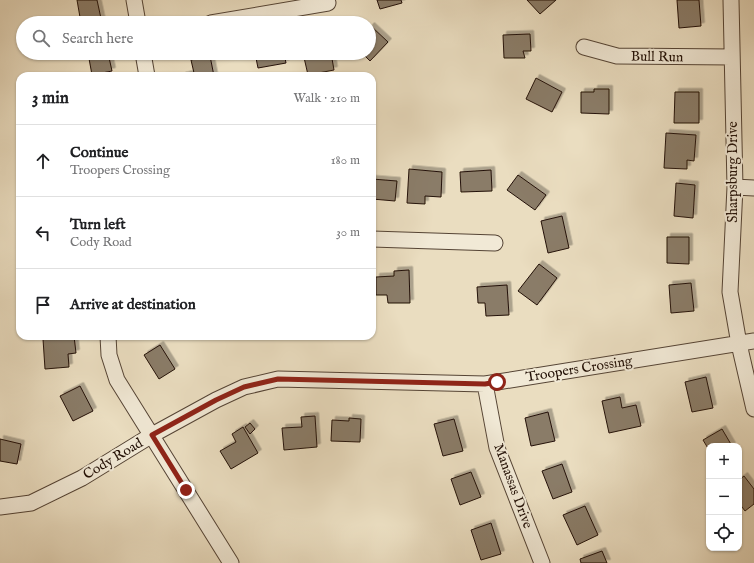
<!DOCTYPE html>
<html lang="en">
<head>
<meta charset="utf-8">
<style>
  body { margin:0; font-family:"IM FELL English",serif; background:#f6f6f6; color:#202124 }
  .controls { position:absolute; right:12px; bottom:12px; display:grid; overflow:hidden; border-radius:8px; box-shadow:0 1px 3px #0004 }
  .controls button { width:36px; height:36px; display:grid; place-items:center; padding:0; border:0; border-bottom:1px solid #e0e0e0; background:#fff; color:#202124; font:20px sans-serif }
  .stop { position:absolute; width:12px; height:12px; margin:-9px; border:3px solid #8f2418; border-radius:50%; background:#fff }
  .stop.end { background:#8f2418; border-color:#fff; box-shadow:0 1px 4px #0008 }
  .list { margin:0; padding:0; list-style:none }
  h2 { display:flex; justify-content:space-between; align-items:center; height:52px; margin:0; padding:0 16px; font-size:17px }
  h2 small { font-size:13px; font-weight:400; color:#757577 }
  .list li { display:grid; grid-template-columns:26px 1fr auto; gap:12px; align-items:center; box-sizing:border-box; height:72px; padding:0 16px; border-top:1px solid #e0e0e0 }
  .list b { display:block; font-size:15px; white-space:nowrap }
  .list p { margin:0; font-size:13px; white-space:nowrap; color:#757577 }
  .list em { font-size:13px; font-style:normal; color:#757577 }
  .icon { flex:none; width:22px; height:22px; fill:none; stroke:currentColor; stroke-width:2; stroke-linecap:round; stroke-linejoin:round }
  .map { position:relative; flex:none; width:754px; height:563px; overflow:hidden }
  .search { position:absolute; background:#fff; box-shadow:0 1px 3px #0004; left:16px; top:16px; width:360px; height:44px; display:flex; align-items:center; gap:10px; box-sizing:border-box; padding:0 14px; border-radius:22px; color:#757577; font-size:15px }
  .panel { position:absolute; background:#fff; box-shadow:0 1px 3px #0004; left:16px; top:72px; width:360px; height:268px; border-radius:12px }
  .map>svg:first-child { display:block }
</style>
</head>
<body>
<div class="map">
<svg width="754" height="563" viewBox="0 0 754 563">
  <defs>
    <filter id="shadow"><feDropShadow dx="3.5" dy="-3.5" stdDeviation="0" flood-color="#0004"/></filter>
  </defs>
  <rect width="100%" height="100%" fill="#eaddc0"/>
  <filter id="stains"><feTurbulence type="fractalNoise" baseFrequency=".005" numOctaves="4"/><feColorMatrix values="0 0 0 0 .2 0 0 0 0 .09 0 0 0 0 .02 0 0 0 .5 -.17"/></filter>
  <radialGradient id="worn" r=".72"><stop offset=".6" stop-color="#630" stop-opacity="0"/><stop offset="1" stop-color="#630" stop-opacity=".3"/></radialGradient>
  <!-- building -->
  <path fill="#8a7b67" stroke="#231107" filter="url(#shadow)" d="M77 0H97L102 23H81Z
    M377 0H401L402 3 380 9Z
    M527 0H556L540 14Z
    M677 0H699L701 26 679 28Z
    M371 26 388 42 370 61 362 53H369V28Z
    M530 34 531 51H523L525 58H504L503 35Z
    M88 53H108L112 71 92 75Z
    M255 53H284L286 63 258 68Z
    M303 53H331L334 70 308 75Z
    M210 56 214 76H182L194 73 191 60Z
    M536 78 562 92 552 112 526 99Z
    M594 89H609V114L581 113V92H594Z
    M675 92H699V123H674Z
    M666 133 696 135 694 161 687 160V169L664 168Z
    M409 169 442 172 441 197 425 196V204L407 203Z
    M491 170 492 191 461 192 460 172Z
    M518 175 546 195 535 210 507 190Z
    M372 179 397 181 395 201 372 199Z
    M676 183 695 185 693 218 674 216Z
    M562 216 569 248 548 253 541 221Z
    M667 237H689V264L667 263Z
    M539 264 557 278 537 305 518 291Z
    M409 270 410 303H388L387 295H376V277L394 276V271Z
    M691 283 694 311 671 313 669 285Z
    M507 285 509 315 486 316 485 303H478L477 287Z
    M74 336 76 353 68 354 69 367 45 369 43 339Z
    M160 345 175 369 159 379 144 355Z
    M706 377 713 408 692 412 685 382Z
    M80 386 93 411 73 421 60 396Z
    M620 397 622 408 636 405 641 426 609 433 602 401Z
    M548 412 555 441 531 446 525 418Z
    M315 416 317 447 284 450 282 428 302 427 301 417Z
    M349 418 361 419 360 442 331 441 332 420 349 421Z
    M454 419 463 451 443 456 434 424Z
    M250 423 255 429 250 434 245 427Z
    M243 427 258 453 231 469 220 451 236 442 232 434Z
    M722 429 732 446H709V450L703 440Z
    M0 439 21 444 17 464 0 461Z
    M562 464 572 492 553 499 542 471Z
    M471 472 481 497 460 505 451 479Z
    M744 476 754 489V504L745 511 739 503V480Z
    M585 506 598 535 577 545 563 515Z
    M491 523 501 554 481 560 471 530Z
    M602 551 607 563H581L580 559Z"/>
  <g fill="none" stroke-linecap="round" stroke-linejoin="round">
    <defs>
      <path id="minor" d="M134 0 138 23
        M731 0 735 187 730 292 739 344 754 409
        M211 23 328 3
        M584 47 617 56 732 57
        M143 53 147 76
        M735 187 754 188
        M372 239 495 243
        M108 336 109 355 117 380 231 563
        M485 384 497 448 542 563
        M0 507 31 503 82 478 152 435 216 400 244 387 278 379 485 384 754 341"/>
    </defs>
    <!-- minor casing -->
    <use href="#minor" stroke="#554435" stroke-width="17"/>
    <!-- minor -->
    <use href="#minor" stroke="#f1e9d6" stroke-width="15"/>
  </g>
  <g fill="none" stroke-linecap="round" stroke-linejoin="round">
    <!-- route -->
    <path stroke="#8f2418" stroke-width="5" d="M186 490 152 435 216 400 244 387 278 379 485 384 497 382"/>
  </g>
  <g text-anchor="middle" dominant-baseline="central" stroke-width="4" stroke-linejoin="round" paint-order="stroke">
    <!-- street labels -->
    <g font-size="14" fill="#231107" stroke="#f1e9d6">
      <text transform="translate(657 57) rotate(1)">Bull Run</text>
      <text transform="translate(733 172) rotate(-90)">Sharpsburg Drive</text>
      <text transform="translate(579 369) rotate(-9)">Troopers Crossing</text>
      <text transform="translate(113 459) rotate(-31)">Cody Road</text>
      <text transform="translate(513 486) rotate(70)">Manassas Drive</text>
    </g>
  </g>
  <rect width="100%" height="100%" filter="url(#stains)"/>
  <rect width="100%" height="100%" fill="url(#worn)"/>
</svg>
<div class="controls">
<button>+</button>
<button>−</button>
<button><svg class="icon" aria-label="locate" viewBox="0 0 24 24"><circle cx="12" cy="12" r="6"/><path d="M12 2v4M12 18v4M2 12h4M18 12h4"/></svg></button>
</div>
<div class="stop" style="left:497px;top:382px"></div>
<div class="stop end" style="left:186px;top:490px"></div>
<div class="search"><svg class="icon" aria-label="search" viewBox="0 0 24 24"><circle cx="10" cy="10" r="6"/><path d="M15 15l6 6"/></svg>Search here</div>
<section class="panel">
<h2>3 min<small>Walk · 210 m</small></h2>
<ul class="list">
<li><svg class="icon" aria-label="ahead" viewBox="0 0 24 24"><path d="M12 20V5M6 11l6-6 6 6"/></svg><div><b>Continue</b><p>Troopers Crossing</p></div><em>180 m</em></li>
<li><svg class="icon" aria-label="left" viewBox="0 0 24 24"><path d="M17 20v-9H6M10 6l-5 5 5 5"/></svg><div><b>Turn left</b><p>Cody Road</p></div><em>30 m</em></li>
<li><svg class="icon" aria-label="arrive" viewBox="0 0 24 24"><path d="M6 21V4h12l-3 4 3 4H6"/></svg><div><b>Arrive at destination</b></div></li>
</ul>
</section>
</div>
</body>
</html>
